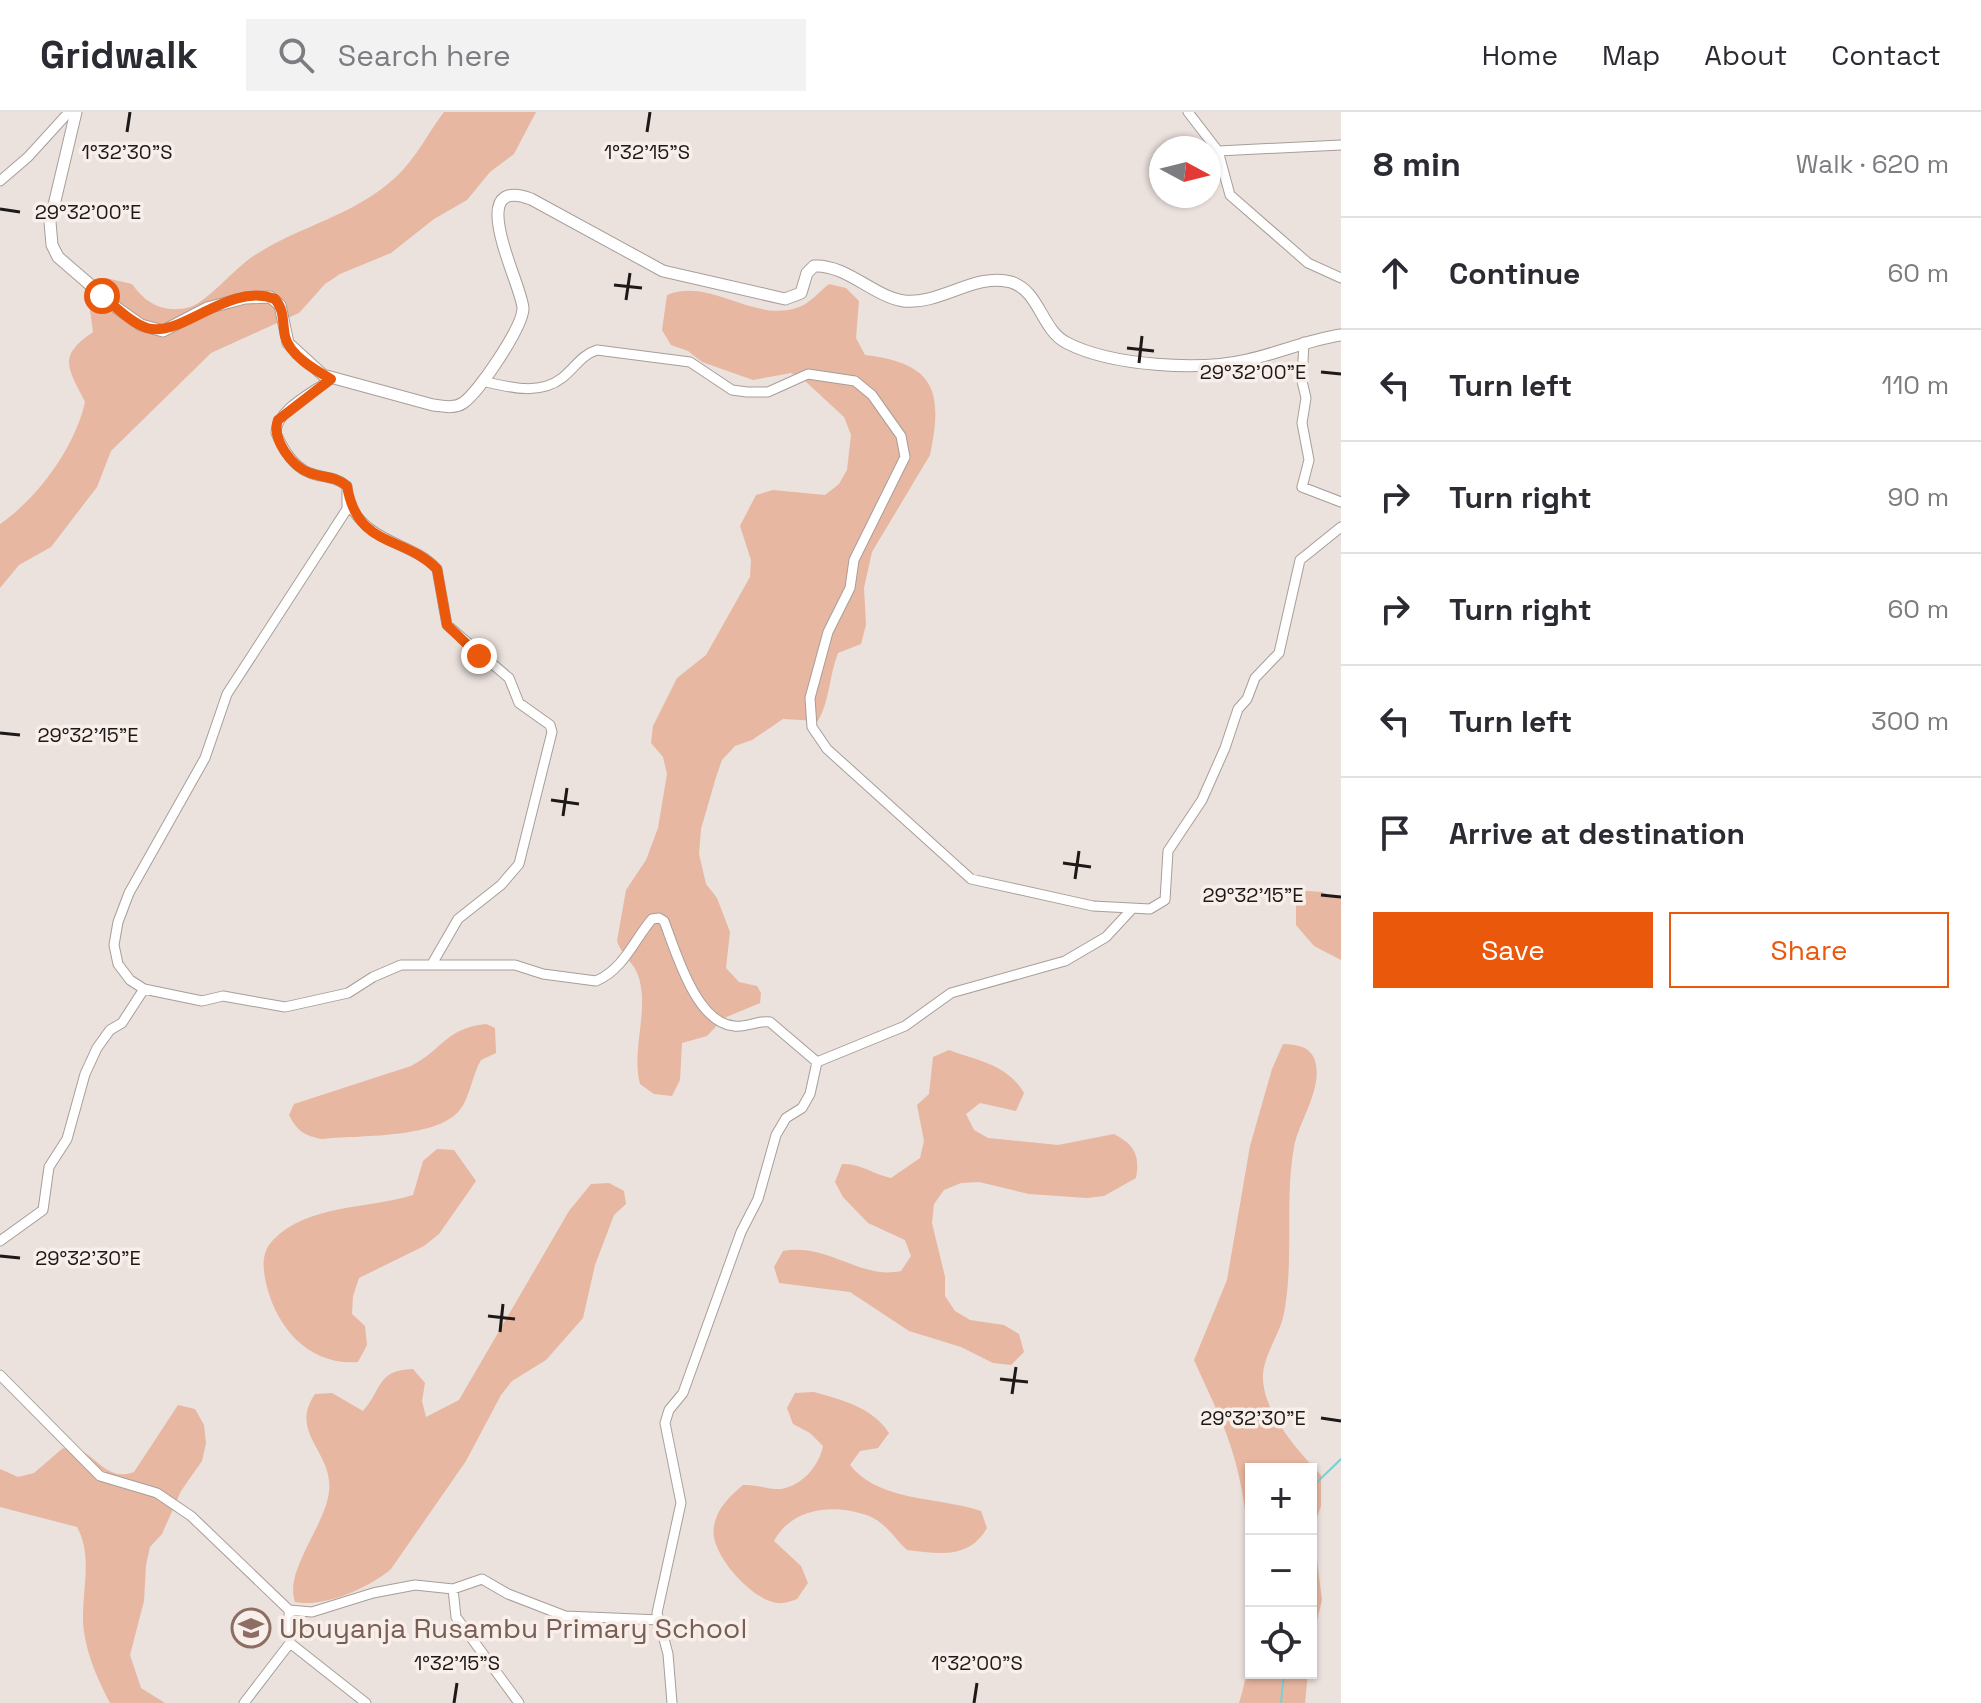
<!DOCTYPE html>
<html lang="en">
<head>
<meta charset="utf-8">
<style>
  body { margin:0; font-family:"Space Grotesk",sans-serif; background:#f2f2f3; color:#2b2b33 }
  .controls { position:absolute; right:24px; bottom:24px; display:grid; overflow:hidden; border-radius:0px; box-shadow:0 2px 6px #0004 }
  .controls button { width:72px; height:72px; display:grid; place-items:center; padding:0; border:0; border-bottom:2px solid #e1e1e2; background:#fff; color:#2b2b33; font:40px sans-serif }
  .compass { position:absolute; left:1149px; top:24px; width:72px; height:72px; border-radius:50%; background:#fff; box-shadow:0 2px 6px #0004; rotate:97deg }
  .stop { position:absolute; width:24px; height:24px; margin:-18px; border:6px solid #ea580c; border-radius:50%; background:#fff }
  .stop.end { background:#ea580c; border-color:#fff; box-shadow:0 2px 8px #0008 }
  .list { margin:0; padding:0; list-style:none }
  h2 { display:flex; justify-content:space-between; align-items:center; height:104px; margin:0; padding:0 32px; font-size:34px }
  h2 small { font-size:26px; font-weight:400; color:#7c7c81 }
  .list li { display:grid; grid-template-columns:52px 1fr auto; gap:24px; align-items:center; box-sizing:border-box; height:112px; padding:0 32px; border-top:2px solid #e1e1e2 }
  .list b { display:block; font-size:30px; white-space:nowrap }
  .list em { font-size:26px; font-style:normal; color:#7c7c81 }
  .actions { display:flex; gap:16px; padding:24px 32px }
  .actions a { flex:1; padding:18px 0; border:2px solid #ea580c; border-radius:0px; text-align:center; font-size:28px; color:#ea580c }
  .actions .main { background:#ea580c; color:#fff }
  .icon { flex:none; width:44px; height:44px; fill:none; stroke:currentColor; stroke-width:2; stroke-linecap:round; stroke-linejoin:round }
  .map { position:relative; flex:none; width:1341px; height:1591px; overflow:hidden }
  header { display:flex; align-items:center; gap:48px; box-sizing:border-box; height:112px; padding:0 40px; background:#fff; border-bottom:2px solid #e1e1e2 }
  header strong { font-size:38px }
  nav { display:flex; gap:44px; margin-inline-start:auto; font-size:28px }
  .search { width:560px; height:72px; background:#f2f2f3; display:flex; align-items:center; gap:20px; box-sizing:border-box; padding:0 28px; border-radius:0px; color:#7c7c81; font-size:30px }
  main { display:flex }
  aside { flex:1; background:#fff }
  .map>svg:first-child { display:block }
</style>
</head>
<body>
<header>
<strong>Gridwalk</strong>
<div class="search"><svg class="icon" aria-label="search" viewBox="0 0 24 24"><circle cx="10" cy="10" r="6"/><path d="M15 15l6 6"/></svg>Search here</div>
<nav><a>Home</a><a>Map</a><a>About</a><a>Contact</a></nav>
</header>
<main>
<div class="map">
<svg width="1341" height="1591" viewBox="0 0 1341 1591">
  <rect width="100%" height="100%" fill="#ebe1dd"/>
  <!-- green -->
  <path fill="#e7b7a1" d="M444 0H536L514 42 490 60 467 88 434 107 391 141 340 162 325 172 299 201 211 241 111 339 97 375 51 435 19 453 0 476V412C38 386 75 335 85 290 69 257 56 245 93 220L88 183 94 171 106 166 132 172C146 192 165 202 190 195 207 190 234 157 252 145 298 114 355 104 397 64 416 46 428 21 444 0Z
    M829 172 846 176 859 189 856 226 865 243C933 251 944 277 930 343L872 440 864 476 866 513 861 532 838 541C829 564 830 588 818 609L783 607 752 628 735 634 722 648 716 665 701 717 699 742 706 772 717 786 730 820 726 856 739 870 757 874 761 881 760 891 724 906 707 924 682 931 680 968 672 984 654 982 640 972C631 937 649 901 639 866 635 851 621 843 617 829L626 778 646 748 658 716 667 662 663 645 651 631 653 614 677 566 706 543 750 465 751 448 740 414 756 383 773 378 825 383 839 372 847 358 851 323 844 305 804 268 791 261 753 268 702 250 688 239 671 233 662 218 667 183C711 165 754 212 799 195 810 191 820 179 829 172Z
    M1296 778 1322 780 1341 787V848L1314 834 1296 813Z
    M486 912 495 916 496 941 481 948C472 963 470 986 459 999 435 1027 357 1023 322 1027 305 1024 297 1019 289 1003L294 992 411 954C444 937 444 917 486 912Z
    M1283 932C1295 933 1308 933 1314 946 1325 974 1299 1008 1294 1035 1284 1091 1295 1151 1283 1206 1278 1224 1263 1246 1263 1264 1262 1299 1298 1339 1321 1363V1394L1313 1417 1322 1488 1311 1533V1357H1251V1561H1308L1305 1591H1239C1260 1527 1253 1410 1234 1345 1225 1312 1208 1280 1194 1248L1227 1168 1250 1034 1272 957Z
    M949 938C978 949 1007 952 1024 981L1016 999 980 991 966 1002 974 1018 988 1026 1058 1033 1114 1022C1135 1033 1140 1044 1136 1066L1104 1084 1087 1086 1029 1082 979 1070 961 1071 944 1078 934 1092 932 1111 945 1165V1184L955 1199 970 1208 1004 1213 1019 1222 1024 1240 1011 1253 993 1251 961 1235 909 1219 850 1180 779 1171 774 1155 783 1139C829 1131 860 1168 901 1159L911 1144 905 1128 868 1111 843 1085 835 1070 842 1052C861 1051 872 1062 891 1066L920 1046 924 1029 917 993 929 982 933 945Z
    M437 1037 454 1038 476 1069 439 1122 424 1134 359 1166 353 1184 352 1202 365 1214 367 1233 358 1250C311 1254 278 1218 267 1175 263 1158 260 1142 273 1128 308 1092 368 1097 413 1083L423 1049Z
    M609 1071 624 1079 626 1092 614 1103 595 1153 583 1206 546 1248 512 1269 501 1283 466 1349 391 1457C369 1476 324 1496 295 1490 284 1459 325 1414 329 1380 334 1340 288 1321 315 1282L332 1281 363 1299C383 1276 377 1258 413 1257L425 1271 422 1289 426 1305 459 1288 569 1099 591 1072Z
    M814 1280C842 1288 872 1295 889 1321L878 1336 860 1339 850 1353C879 1390 940 1385 981 1399L987 1416C969 1447 940 1442 907 1438 895 1427 885 1410 869 1404 835 1391 792 1395 774 1429L801 1454 808 1471 797 1487C791 1489 784 1492 778 1491 752 1489 708 1440 714 1414 717 1396 730 1384 743 1373 756 1372 769 1378 781 1377 802 1374 819 1354 823 1334L810 1321 793 1312 787 1296 795 1281Z
    M178 1293 195 1297 204 1313 206 1331 202 1349 181 1379 162 1422 150 1435 146 1453 144 1489 130 1543 141 1576 165 1591H110C98 1568 88 1546 84 1520 79 1484 95 1448 77 1415L0 1395V1357L18 1365 34 1361 63 1336C71 1338 82 1338 88 1343 103 1354 113 1368 134 1360Z"/>
  <g fill="none" stroke-linecap="round" stroke-linejoin="round">
    <!-- stream -->
    <path stroke="#78d0d3" stroke-width="2" d="M1311 1376 1341 1347
      M1281 1591 1284 1561"/>
    <defs>
      <path id="minor" d="M1188 0 1218 39 1230 83 1308 151 1341 166
        M1218 39 1341 33
        M0 69 28 45 69 0
        M1304 230 1302 269 1306 286 1302 311 1309 348 1302 375 1341 390
        M331 267C314 280 276 297 276 321 283 336 293 355 310 361 323 366 335 364 347 374V397L227 582 205 646 129 781 118 810 114 833 118 852 130 868 144 877 202 889 223 884 285 895 348 881 373 865 401 853H515L543 862 596 869C624 857 634 828 652 807L659 806 664 809C676 840 696 911 734 914 746 916 758 908 770 910L817 950
        M482 269C508 275 539 284 562 266 575 256 581 243 597 238L690 250 732 278 747 280H768L808 262 855 269 872 283 901 324 905 345 854 448 850 476 828 520 810 586 812 615 827 637 971 767 1093 794 1150 797 1165 788 1168 739 1202 688 1225 636 1238 597 1247 587 1255 566 1279 541 1300 448 1341 415
        M348 390C370 433 411 429 437 457L447 513 509 566 519 591 550 613 552 620 519 752 501 773 458 807 432 852
        M0 1129 43 1098 49 1055 67 1027 85 962 97 936 110 918 122 911 144 877
        M0 1263 100 1364 157 1381 191 1404 289 1498 312 1500 373 1481 415 1473 453 1477 482 1467 508 1482 565 1504 660 1508
        M453 1477 456 1505 519 1591
        M290 1531 366 1591
        M244 1591 290 1531 289 1498
        M672 1591 668 1542 657 1501 681 1391 665 1311 669 1298 683 1281 741 1120 758 1087 776 1023 786 1006 802 996 810 982 817 950 905 914 951 881 1065 849 1106 825 1132 797"/>
      <path id="major" d="M76 0 50 110 52 133 58 145 117 196 141 213 163 219 207 196 245 186 270 185 280 193 288 231 323 263 433 293C443 294 454 297 463 291 479 280 522 216 523 197 524 177 461 61 531 87L663 159 785 187 801 181 807 161 814 154C846 152 874 185 904 189 940 193 976 160 1011 170 1040 179 1041 218 1067 231 1112 254 1199 259 1247 248 1279 241 1308 228 1341 223"/>
    </defs>
    <!-- minor casing -->
    <use href="#minor" stroke="#a79e9a" stroke-width="11"/>
    <!-- major casing -->
    <use href="#major" stroke="#a79e9a" stroke-width="13"/>
    <!-- minor -->
    <use href="#minor" stroke="#fff" stroke-width="9"/>
    <!-- major -->
    <use href="#major" stroke="#fff" stroke-width="11"/>
  </g>
  <g fill="none" stroke-linecap="round" stroke-linejoin="round">
    <!-- route -->
    <path stroke="#ea580c" stroke-width="10" d="M102 184C115 194 131 211 147 216 181 227 229 169 275 187 285 199 282 210 285 224 289 243 315 258 331 267L278 308C271 327 292 355 310 361 324 366 335 364 347 374 358 437 402 422 437 457L447 513 479 544"/>
  </g>
  <!-- ticks -->
  <path fill="none" stroke="#1c1918" stroke-width="3" d="M127 20 130 0M647 20 650 0M0 97 20 100M614 173 642 176M626 188 630 161M1127 236 1154 239M1139 251 1142 224M1321 260 1341 262M0 621 20 623M551 688 579 692M563 704 567 676M1063 751 1091 755M1075 767 1079 739M1321 783 1341 785M0 1144 20 1146M488 1204 515 1207M500 1220 503 1192M1000 1267 1028 1270M1012 1282 1016 1255M1321 1306 1341 1309M454 1591 457 1571M974 1591 977 1571"/>
  <!-- icons -->
  <defs>
    <symbol id="school-ring" viewBox="-11 -11 22 22"><circle r="9.5" fill="#f8eeea" stroke="#8d6e63" stroke-width="1.5"/><path d="M0-5L7-2L0 1L-7-2ZM-4 1L0 2.5L4 1V4Q0 6-4 4Z" fill="#8d6e63"/></symbol>
  </defs>
  <g fill-rule="evenodd">
    <use href="#school-ring" x="229" y="1494" width="44" height="44"/>
  </g>
  <g text-anchor="middle" dominant-baseline="central" stroke-width="7" stroke-linejoin="round" paint-order="stroke">
    <!-- education labels -->
    <g font-size="28" fill="#785e54" stroke="#f8eeea" text-anchor="start">
      <text x="279" y="1516">Ubuyanja Rusambu Primary School</text>
    </g>
  </g>
  <g font-size="20" text-anchor="middle" fill="#1c1918" stroke="#f8eeea" stroke-width="7" stroke-linejoin="round" paint-order="stroke">
    <text x="127" y="47">1°32'30"S</text>
    <text x="647" y="47">1°32'15"S</text>
    <text x="88" y="107">29°32'00"E</text>
    <text x="1253" y="267">29°32'00"E</text>
    <text x="88" y="630">29°32'15"E</text>
    <text x="1253" y="790">29°32'15"E</text>
    <text x="88" y="1153">29°32'30"E</text>
    <text x="1253" y="1313">29°32'30"E</text>
    <text x="457" y="1558">1°32'15"S</text>
    <text x="977" y="1558">1°32'00"S</text>
  </g>
</svg>
<div class="controls">
<button>+</button>
<button>−</button>
<button><svg class="icon" aria-label="locate" viewBox="0 0 24 24"><circle cx="12" cy="12" r="6"/><path d="M12 2v4M12 18v4M2 12h4M18 12h4"/></svg></button>
</div>
<svg class="compass" viewBox="-18 -18 36 36"><path d="M0-13l5 13h-10z" fill="#e53935"/><path d="M0 13l5-13h-10z" fill="#7c7c81"/></svg>
<div class="stop" style="left:102px;top:184px"></div>
<div class="stop end" style="left:479px;top:544px"></div>
</div>
<aside>
<h2>8 min<small>Walk · 620 m</small></h2>
<ul class="list">
<li><svg class="icon" aria-label="ahead" viewBox="0 0 24 24"><path d="M12 20V5M6 11l6-6 6 6"/></svg><div><b>Continue</b></div><em>60 m</em></li>
<li><svg class="icon" aria-label="left" viewBox="0 0 24 24"><path d="M17 20v-9H6M10 6l-5 5 5 5"/></svg><div><b>Turn left</b></div><em>110 m</em></li>
<li><svg class="icon" aria-label="right" viewBox="0 0 24 24"><path d="M7 20v-9h11M14 6l5 5-5 5"/></svg><div><b>Turn right</b></div><em>90 m</em></li>
<li><svg class="icon" aria-label="right" viewBox="0 0 24 24"><path d="M7 20v-9h11M14 6l5 5-5 5"/></svg><div><b>Turn right</b></div><em>60 m</em></li>
<li><svg class="icon" aria-label="left" viewBox="0 0 24 24"><path d="M17 20v-9H6M10 6l-5 5 5 5"/></svg><div><b>Turn left</b></div><em>300 m</em></li>
<li><svg class="icon" aria-label="arrive" viewBox="0 0 24 24"><path d="M6 21V4h12l-3 4 3 4H6"/></svg><div><b>Arrive at destination</b></div></li>
</ul>
<div class="actions"><a class="main">Save</a><a>Share</a></div>
</aside>
</main>
</body>
</html>
